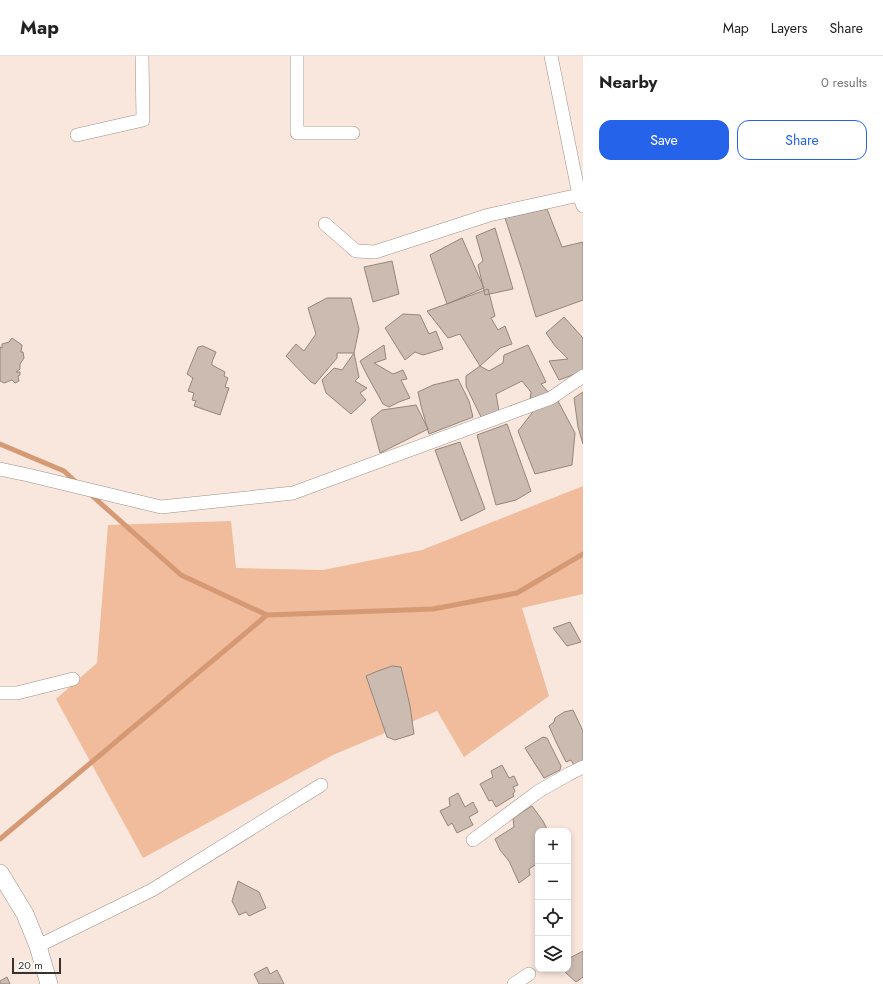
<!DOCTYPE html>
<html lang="en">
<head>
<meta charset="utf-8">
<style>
  body { margin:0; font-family:Jost,sans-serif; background:#f2f2f2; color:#222 }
  .controls { position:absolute; right:12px; bottom:12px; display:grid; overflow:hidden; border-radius:8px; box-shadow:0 2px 6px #0003 }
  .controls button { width:36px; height:36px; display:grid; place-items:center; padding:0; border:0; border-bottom:1px solid #e0e0e0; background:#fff; color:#222; font:20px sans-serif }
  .scale { position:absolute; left:12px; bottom:10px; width:49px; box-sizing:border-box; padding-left:4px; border:2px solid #38312d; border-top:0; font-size:11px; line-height:14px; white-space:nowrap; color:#38312d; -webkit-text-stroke:3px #fff; paint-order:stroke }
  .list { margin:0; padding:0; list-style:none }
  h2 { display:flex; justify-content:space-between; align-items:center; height:52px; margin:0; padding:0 16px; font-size:17px }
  h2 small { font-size:13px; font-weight:400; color:#767676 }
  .actions { display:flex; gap:8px; padding:12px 16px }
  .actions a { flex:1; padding:9px 0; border:1px solid #2563eb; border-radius:12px; text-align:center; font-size:14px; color:#2563eb }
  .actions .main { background:#2563eb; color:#fff }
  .icon { flex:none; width:22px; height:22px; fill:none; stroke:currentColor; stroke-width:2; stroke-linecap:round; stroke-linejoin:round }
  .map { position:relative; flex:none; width:583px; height:928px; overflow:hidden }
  header { display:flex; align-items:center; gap:24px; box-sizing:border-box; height:56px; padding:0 20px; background:#fff; border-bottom:1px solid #e0e0e0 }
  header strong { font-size:19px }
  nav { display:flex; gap:22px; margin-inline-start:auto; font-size:14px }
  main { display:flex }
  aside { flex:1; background:#fff }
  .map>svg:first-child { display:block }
</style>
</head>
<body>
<header>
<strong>Map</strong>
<nav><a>Map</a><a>Layers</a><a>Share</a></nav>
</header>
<main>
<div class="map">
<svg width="583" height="928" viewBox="0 0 583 928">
  <rect width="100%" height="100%" fill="#f9e7dd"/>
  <!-- green -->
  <path fill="#f0bc9c" d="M583 430V538L522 552 549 640 464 701 437 655 333 699 143 802 56 643 97 607 108 469 231 465 236 512 323 514 422 494Z"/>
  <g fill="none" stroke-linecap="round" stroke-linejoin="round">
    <!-- stream -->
    <path stroke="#d59974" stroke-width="5" d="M0 388 64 415 77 427
      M89 437 181 519 267 559 433 553 517 537 583 498
      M0 783 267 559"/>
  </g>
  <!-- building -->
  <path fill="#ccbbb1" stroke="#95857b" d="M547 153 562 191 583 186V244L536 261 522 214 505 162Z
    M495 172 513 233 485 239 478 209 483 205 476 180Z
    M462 182 484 232 447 248 430 199Z
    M392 205 399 238 373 246 364 211Z
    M488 233 495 260 491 262 498 274 505 270 512 288 500 292 480 310 460 278 448 282 427 255Z
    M327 242H351L359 273 354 297H337V302L315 328 311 326 286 300 296 288 304 295 316 278 308 252Z
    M403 258 420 259 429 278 436 275 443 293 423 299 415 296 405 304 385 272Z
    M564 261 583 282V315L559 324 549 305 568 303 555 290 546 277Z
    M12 282 22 289 21 296H23L24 302 20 308V313L16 316H20V319L18 320 19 325 15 327 12 324 4 327 0 325V291L2 292V288L9 286Z
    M384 289 386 303 374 307 393 318 403 314 407 323 401 324 410 342 399 346 389 351 383 348 367 319 360 305Z
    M528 289 546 326 541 328 549 337 530 344 531 336 522 325 496 338 499 355 481 361 466 330V320L480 310 489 315 503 307 504 299Z
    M203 290 216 296 212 306V309L225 316 224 320 228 322 225 331 229 332 220 359 194 350 196 345 192 344 194 337 188 335 193 322 187 318 198 291Z
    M354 297 359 321 355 325 367 332 360 337 366 344 351 358 326 337 322 324 334 312 342 314Z
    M458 323 469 345 473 361 429 378 421 350 418 336 433 329Z
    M583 336V388L578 371 574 342Z
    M558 345 575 377 572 409 535 418 518 375 535 353Z
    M416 349 428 373 380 397 371 363 382 354Z
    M507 368 531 435 516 444 496 449 477 379Z
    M460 386 485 453 461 465 435 394Z
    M570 566 581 586 567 590 553 572Z
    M392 610 401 611 410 650 414 678 395 684 387 681 366 620 378 615Z
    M573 654 583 675V708L576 713 571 704 566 706 556 686 549 670 554 666 555 662 564 656Z
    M543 681 547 682 561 710 560 714 544 722 525 692Z
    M502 709 509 722 514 720 518 729 513 731 515 735 513 738 514 740 496 751 492 744 489 745 480 728 493 721 491 715Z
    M458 737 465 751 473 746 478 756 469 761 473 769 457 777 452 767 448 770 440 755 450 750 449 742Z
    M532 750 543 765 548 775H538V807L529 813 530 819 519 827 509 805 500 794 495 783 514 771 513 762Z
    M238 825 259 836 266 852 249 860 246 856 239 859 232 845Z
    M583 895V921L576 926 566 917 564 913H568V903Z
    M267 911 270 918 277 914 284 928H259L254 918Z
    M7 921 10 928H0V925Z"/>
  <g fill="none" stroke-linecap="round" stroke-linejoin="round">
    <defs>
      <path id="minor" d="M297 0V77H353
        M551 0 579 139 583 150
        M77 79 143 64 142 0
        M325 168 356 195 375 196 489 159 579 139
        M0 413 28 419 161 451 293 437 551 342 583 320
        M0 637H17L73 623
        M473 784 539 735 569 718 583 711
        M38 890 152 834 321 729
        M514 928 529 918"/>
      <path id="tertiary" d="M0 817 25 858 38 890 49 928"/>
    </defs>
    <!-- minor casing -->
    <use href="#minor" stroke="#a09086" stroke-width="14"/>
    <!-- tertiary casing -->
    <use href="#tertiary" stroke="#a09086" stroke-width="18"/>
    <!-- minor -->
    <use href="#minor" stroke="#fff" stroke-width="13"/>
    <!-- tertiary -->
    <use href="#tertiary" stroke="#fff" stroke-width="17"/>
  </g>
</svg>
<div class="controls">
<button>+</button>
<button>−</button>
<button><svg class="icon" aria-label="locate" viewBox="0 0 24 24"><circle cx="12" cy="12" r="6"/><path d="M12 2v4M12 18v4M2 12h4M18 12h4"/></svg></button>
<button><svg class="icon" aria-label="layers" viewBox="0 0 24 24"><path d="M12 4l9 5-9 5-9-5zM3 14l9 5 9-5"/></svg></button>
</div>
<div class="scale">20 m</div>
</div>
<aside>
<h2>Nearby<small>0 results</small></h2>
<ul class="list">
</ul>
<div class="actions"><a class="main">Save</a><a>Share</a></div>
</aside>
</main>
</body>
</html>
